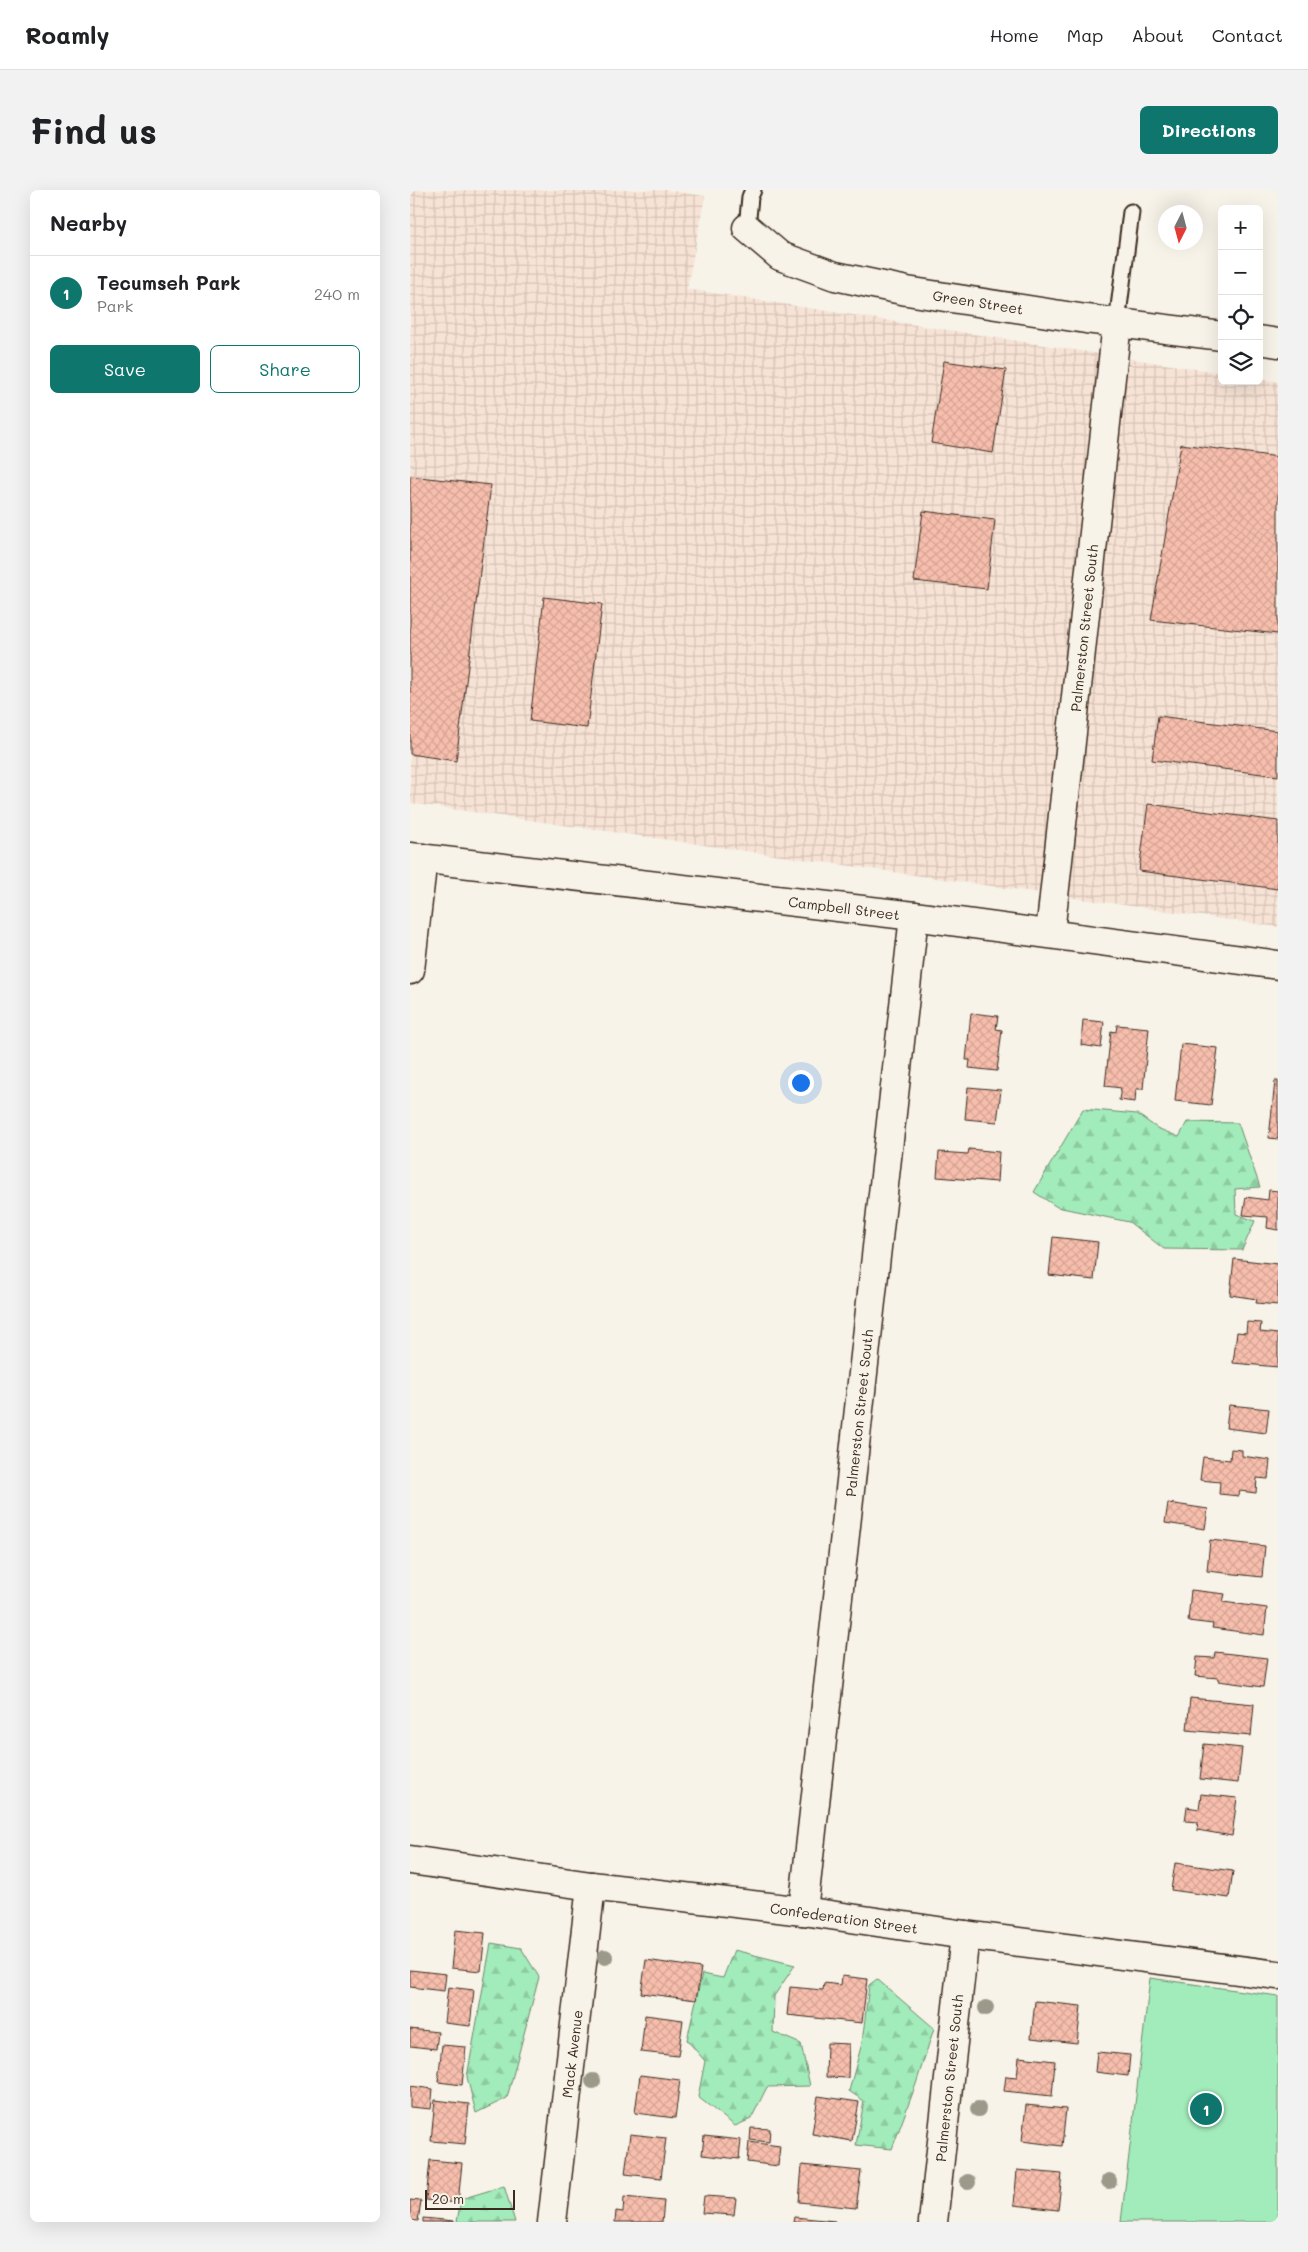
<!DOCTYPE html>
<html lang="en">
<head>
<meta charset="utf-8">
<style>
  body { margin:0; font-family:Mali,sans-serif; background:#f2f2f2; color:#202124 }
  .controls { position:absolute; right:15px; top:15px; display:grid; overflow:hidden; border-radius:8px; box-shadow:0 5px 20px #0002 }
  .controls button { width:45px; height:45px; display:grid; place-items:center; padding:0; border:0; border-bottom:1px solid #e0e0e0; background:#fff; color:#202124; font:25px sans-serif }
  .compass { position:absolute; left:748px; top:15px; width:45px; height:45px; border-radius:50%; background:#fff; box-shadow:0 5px 20px #0002; rotate:186deg }
  .scale { position:absolute; left:15px; bottom:12px; width:90px; box-sizing:border-box; padding-left:5px; border:2px solid #3b2a1e; border-top:0; font-size:14px; line-height:18px; white-space:nowrap; color:#3b2a1e; -webkit-text-stroke:4px #f7f3e8; paint-order:stroke }
  .you { position:absolute; left:390px; top:892px; width:18px; height:18px; margin:-12px; border:4px solid #fff; border-radius:50%; background:#1a73e8; box-shadow:0 0 0 8px #1a73e833 }
  .badge { display:grid; place-items:center; width:32px; height:32px; border-radius:50%; background:#0f766e; color:#fff; font-size:16px; font-weight:700 }
  .pin { position:absolute; translate:-50% -50%; border:2px solid #fff; box-shadow:0 1px 5px #0006 }
  .list { margin:0; padding:0; list-style:none }
  h2 { display:flex; justify-content:space-between; align-items:center; height:65px; margin:0; padding:0 20px; font-size:21px }
  h2 small { font-size:16px; font-weight:400; color:#757577 }
  .list li { display:grid; grid-template-columns:32px 1fr auto; gap:15px; align-items:center; box-sizing:border-box; height:75px; padding:0 20px; border-top:1px solid #e0e0e0 }
  .list b { display:block; font-size:19px; white-space:nowrap }
  .list p { margin:0; font-size:16px; white-space:nowrap; color:#757577 }
  .list em { font-size:16px; font-style:normal; color:#757577 }
  .actions { display:flex; gap:10px; padding:15px 20px }
  .actions a { flex:1; padding:11px 0; border:1px solid #0f766e; border-radius:8px; text-align:center; font-size:18px; color:#0f766e }
  .actions .main { background:#0f766e; color:#fff }
  .icon { flex:none; width:28px; height:28px; fill:none; stroke:currentColor; stroke-width:2; stroke-linecap:round; stroke-linejoin:round }
  .map { position:relative; flex:none; width:868px; height:2032px; overflow:hidden; border-radius:8px }
  header { display:flex; align-items:center; gap:30px; box-sizing:border-box; height:70px; padding:0 25px; background:#fff; border-bottom:1px solid #e0e0e0 }
  header strong { font-size:24px }
  nav { display:flex; gap:28px; margin-inline-start:auto; font-size:18px }
  .intro { display:flex; align-items:center; justify-content:space-between; box-sizing:border-box; height:120px; padding:0 30px }
  h1 { margin:0; font-size:35px }
  .button { padding:12px 22px; border-radius:8px; background:#0f766e; color:#fff; font-size:18px; font-weight:700 }
  main { display:flex; gap:30px; padding:0 30px }
  aside { flex:1; background:#fff; border-radius:8px; box-shadow:0 5px 20px #0002 }
  .map>svg:first-child { display:block }
</style>
</head>
<body>
<header>
<strong>Roamly</strong>
<nav><a>Home</a><a>Map</a><a>About</a><a>Contact</a></nav>
</header>
<div class="intro"><h1>Find us</h1><a class="button">Directions</a></div>
<main>
<aside>
<h2>Nearby<small></small></h2>
<ul class="list">
<li><span class="badge">1</span><div><b>Tecumseh Park</b><p>Park</p></div><em>240 m</em></li>
</ul>
<div class="actions"><a class="main">Save</a><a>Share</a></div>
</aside>
<div class="map">
<svg width="868" height="2032" viewBox="0 0 868 2032">
  <defs>
    <pattern id="industrial-grid" width="8" height="8" patternUnits="userSpaceOnUse" patternTransform="scale(1.25)"><rect width="8" height="8" fill="#f7e3d6"/><path d="M0 4h8M4 0v8" fill="none" stroke="#d5c3b7"/></pattern>
    <pattern id="forest-firs" width="22" height="20" patternUnits="userSpaceOnUse" patternTransform="scale(1.25)"><rect width="22" height="20" fill="#a2ebba"/><path d="M5 1l3.5 6h-7zM16 11l3.5 6h-7z" fill="#8cca9f"/></pattern>
    <pattern id="building-cross-hatch" width="8" height="8" patternUnits="userSpaceOnUse" patternTransform="scale(1.25)"><rect width="8" height="8" fill="#f7bead"/><path d="M0 0l8 8M0 8l8-8" fill="none" stroke="#d5a394"/></pattern>
  </defs>
  <rect width="100%" height="100%" fill="#f7f3e8"/>
  <filter id="ink" filterUnits="userSpaceOnUse"><feTurbulence type="fractalNoise" baseFrequency=".02" numOctaves="2"/><feDisplacementMap in="SourceGraphic" scale="10" xChannelSelector="R" yChannelSelector="G"/><feConvolveMatrix kernelMatrix="1 2 1 2 8 2 1 2 1" color-interpolation-filters="sRGB"/></filter>
  <g filter="url(#ink)">
    <!-- industrial -->
    <path fill="url(#industrial-grid)" d="M0 0H255L295 6 277 99 812 183V191H849V189L868 192V737L0 613Z"/>
    <!-- forest -->
    <path fill="url(#forest-firs)" stroke="#6e8a6c" d="M673 919 727 924 747 938 769 947 777 932 828 933 850 997 825 999 826 1024 845 1031 832 1060 754 1059 719 1032 647 1017 624 1002Z
      M81 1753 111 1758 129 1787 97 1908 66 1923 57 1887Z
      M324 1760 385 1775 364 1806 363 1842 391 1854 400 1896 357 1897 341 1929 325 1936 288 1907 295 1871 277 1850 292 1784 313 1788Z
      M467 1789 524 1838 506 1894 482 1959 446 1955 454 1911 439 1901 452 1853 459 1795Z
      M94 1996 105 2032H47L51 2009Z"/>
    <!-- green -->
    <path fill="#a2ebba" stroke="#6e8a6c" d="M740 1788 868 1806V2032H711Z"/>
    <!-- building -->
    <path fill="url(#building-cross-hatch)" stroke="#3b2a1e" d="M534 171 596 180 583 263 521 253Z
      M771 254 868 267V444L741 430Z
      M0 286 81 295 46 571 0 564Z
      M513 321 585 330 577 399 504 391Z
      M134 407 192 414 177 538 120 531Z
      M748 526 868 541V586L742 570Z
      M738 614 868 631V699L729 681Z
      M561 823 588 826 586 839 592 840 587 881 559 878 560 870H556Z
      M673 830 694 832 691 858 671 855Z
      M707 835 739 838 733 899H726L725 912 709 910 711 898 695 896 701 841 706 842Z
      M771 854 808 858 801 915 765 911Z
      M865 891H868V949L859 948Z
      M558 897 591 900 587 932 555 929Z
      M559 959 589 962 587 992 527 987 529 962 558 964Z
      M859 1000 868 1001V1040L857 1038 858 1027 833 1025 836 1007 858 1010Z
      M643 1047 688 1052 684 1090 639 1085Z
      M824 1069 868 1074V1115L846 1113 847 1109 820 1105Z
      M837 1132 851 1133 850 1142 868 1144V1177L823 1173 827 1142 836 1143Z
      M819 1215 859 1219 856 1243 816 1238Z
      M821 1259 832 1260V1266L860 1270 858 1289 847 1288 846 1303 830 1301 829 1306 809 1304 810 1292 790 1290 793 1267 820 1270Z
      M758 1313 798 1319 795 1339 755 1333Z
      M800 1350 855 1356 852 1387 797 1381Z
      M781 1400 815 1404 813 1412 857 1418 854 1445 802 1438 803 1434 778 1431Z
      M805 1462 857 1468 853 1497 808 1491V1488L785 1486 787 1467 804 1468Z
      M780 1508 844 1514 841 1546 777 1540Z
      M794 1554 832 1558 828 1593 790 1589Z
      M791 1604 827 1608 822 1646 787 1640 788 1632 775 1631 777 1617 789 1619Z
      M765 1673 823 1681 819 1708 761 1700Z
      M45 1740 75 1743 71 1781 41 1778Z
      M236 1770 291 1778 286 1810 231 1803Z
      M0 1780 36 1784 34 1801 0 1797Z
      M432 1786 457 1789 452 1833 377 1825 380 1797 413 1800 414 1793 431 1795Z
      M38 1797 64 1800 60 1836 34 1833Z
      M625 1811 671 1816 667 1853 621 1848Z
      M235 1825 273 1830 268 1866 231 1862Z
      M0 1839 28 1842 26 1859 0 1856Z
      M417 1853 439 1854 438 1888 416 1887Z
      M32 1855 56 1857 52 1895 28 1892Z
      M687 1862 720 1865 718 1886 685 1882Z
      M609 1867 645 1871 642 1906 594 1901 596 1886 607 1887Z
      M230 1885 270 1890 265 1928 225 1923Z
      M0 1896 23 1899 21 1919 0 1917Z
      M408 1906 449 1912 442 1951 402 1944Z
      M25 1910 59 1914 55 1954 21 1951Z
      M616 1915 656 1919 652 1956 612 1951Z
      M341 1938 360 1939 359 1952 340 1950Z
      M220 1944 256 1948 251 1988 215 1984Z
      M294 1946 331 1950 329 1969 292 1965Z
      M339 1952 370 1956 368 1976 337 1972Z
      M20 1970 52 1973 48 2013 16 2010Z
      M392 1975 451 1981 446 2018 389 2012Z
      M607 1980 652 1984 648 2020 604 2015Z
      M294 2006 326 2008 324 2025 292 2023Z
      M214 2007 254 2011 252 2032H205L206 2021 213 2022Z
      M0 2010 11 2011 8 2031 0 2030Z
      M384 2027 425 2031V2032H383Z
      M13 2028 44 2031V2032H13Z"/>
    <g fill="none" stroke-linecap="round" stroke-linejoin="round">
      <defs>
        <path id="lane" d="M337 38 340 7 343 0
          M707 133 721 22"/>
        <path id="street" d="M337 38 370 66 425 86 497 101 676 129 812 146
          M849 150 868 153
          M640 743 707 133
          M0 780 13 668
          M393 1721 504 726
          M142 2032 181 1696
          M523 2032 555 1745"/>
        <path id="secondary" d="M0 667 504 726 868 775
          M0 1670 181 1696 393 1721 555 1745 868 1785"/>
      </defs>
      <!-- lane casing -->
      <use href="#lane" stroke="#3b2a1e" stroke-width="19"/>
      <!-- street casing -->
      <use href="#street" stroke="#3b2a1e" stroke-width="31"/>
      <!-- secondary casing -->
      <use href="#secondary" stroke="#3b2a1e" stroke-width="31"/>
      <!-- lane -->
      <use href="#lane" stroke="#f7f3e8" stroke-width="15"/>
      <!-- street -->
      <use href="#street" stroke="#f7f3e8" stroke-width="28"/>
      <!-- secondary -->
      <use href="#secondary" stroke="#f7f3e8" stroke-width="28"/>
    </g>
    <!-- trees -->
    <g fill="#9b9a8a">
      <circle cx="195" cy="1767" r="8"/>
      <circle cx="576" cy="1818" r="8"/>
      <circle cx="183" cy="1891" r="8"/>
      <circle cx="568" cy="1919" r="8"/>
      <circle cx="699" cy="1991" r="8"/>
      <circle cx="558" cy="1992" r="8"/>
    </g>
  </g>
  <g text-anchor="middle" dominant-baseline="central" stroke-width="4" stroke-linejoin="round" paint-order="stroke">
    <!-- street labels -->
    <g font-size="14" fill="#3b2a1e" stroke="#f7f3e8">
      <text transform="translate(568 112) rotate(9)">Green Street</text>
      <text transform="translate(674 438) rotate(-84)">Palmerston Street South</text>
      <text transform="translate(434 718) rotate(7)">Campbell Street</text>
      <text transform="translate(449 1223) rotate(-84)">Palmerston Street South</text>
      <text transform="translate(434 1728) rotate(8)">Confederation Street</text>
      <text transform="translate(162 1864) rotate(-83)">Mack Avenue</text>
      <text transform="translate(539 1888) rotate(-84)">Palmerston Street South</text>
    </g>
  </g>
</svg>
<div class="controls">
<button>+</button>
<button>−</button>
<button><svg class="icon" aria-label="locate" viewBox="0 0 24 24"><circle cx="12" cy="12" r="6"/><path d="M12 2v4M12 18v4M2 12h4M18 12h4"/></svg></button>
<button><svg class="icon" aria-label="layers" viewBox="0 0 24 24"><path d="M12 4l9 5-9 5-9-5zM3 14l9 5 9-5"/></svg></button>
</div>
<svg class="compass" viewBox="-18 -18 36 36"><path d="M0-13l5 13h-10z" fill="#e53935"/><path d="M0 13l5-13h-10z" fill="#757577"/></svg>
<div class="scale">20 m</div>
<div class="you"></div>
<div class="pin badge" style="left:796px;top:1919px">1</div>
</div>
</main>
</body>
</html>
